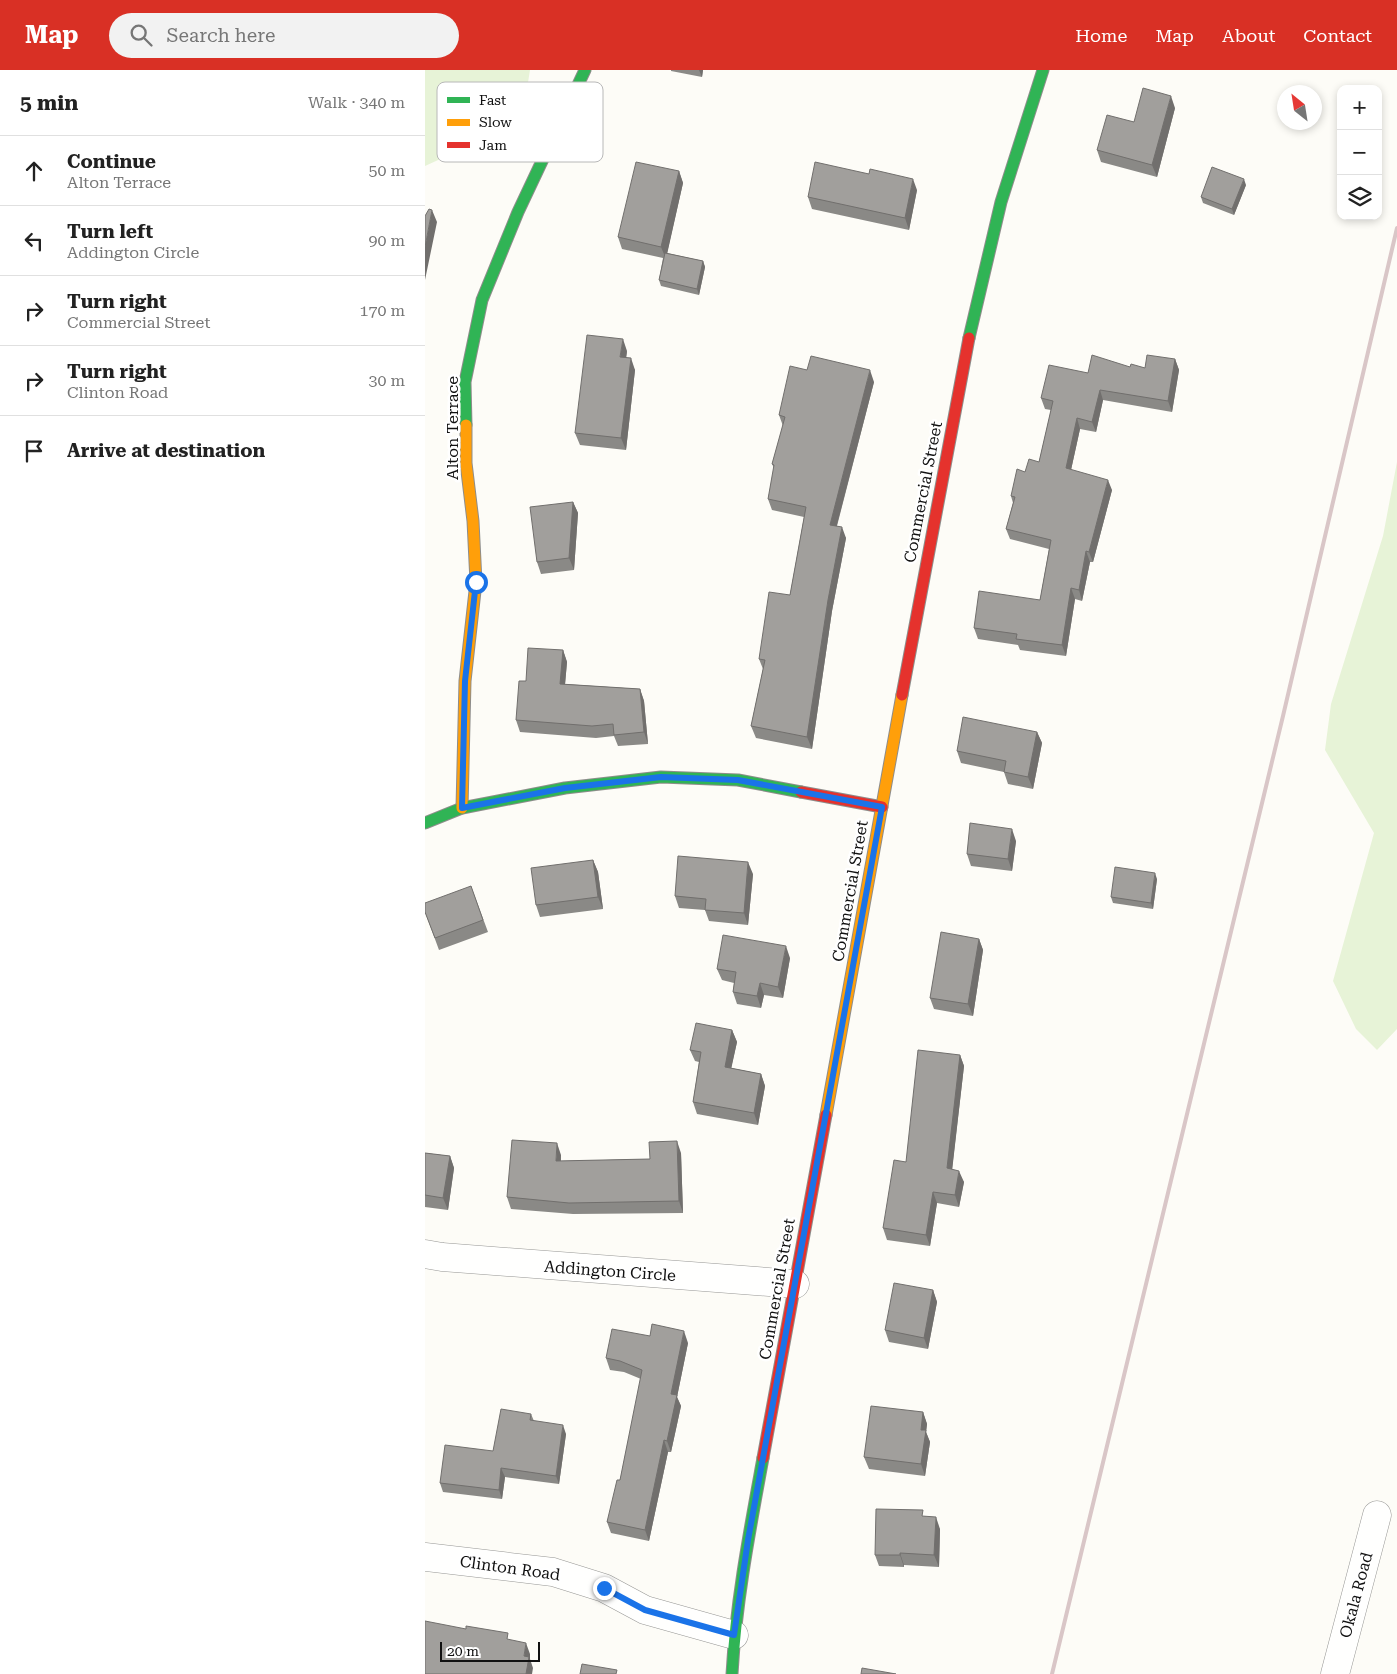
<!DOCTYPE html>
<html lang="en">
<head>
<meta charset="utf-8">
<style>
  body { margin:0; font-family:"Roboto Serif",serif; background:#f2f2f2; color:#222 }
  .controls { position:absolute; right:15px; top:15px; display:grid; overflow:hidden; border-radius:10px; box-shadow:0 2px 8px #0003 }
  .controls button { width:45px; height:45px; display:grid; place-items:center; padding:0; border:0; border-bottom:1px solid #e0e0e0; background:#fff; color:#222; font:25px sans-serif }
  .compass { position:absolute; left:852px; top:15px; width:45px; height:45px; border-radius:50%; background:#fff; box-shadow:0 2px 8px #0003; rotate:330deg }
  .scale { position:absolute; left:15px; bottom:12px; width:100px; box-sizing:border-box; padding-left:5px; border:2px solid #111; border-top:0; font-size:14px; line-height:18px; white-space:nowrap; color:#111; -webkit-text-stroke:4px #fff; paint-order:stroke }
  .stop { position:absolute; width:15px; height:15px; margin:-11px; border:4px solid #1a73e8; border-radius:50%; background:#fff }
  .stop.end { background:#1a73e8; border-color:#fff; box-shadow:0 1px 5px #0008 }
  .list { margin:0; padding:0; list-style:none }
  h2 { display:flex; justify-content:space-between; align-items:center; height:65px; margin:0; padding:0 20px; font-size:21px }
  h2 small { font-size:16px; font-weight:400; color:#767676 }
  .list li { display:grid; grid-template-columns:32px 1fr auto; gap:15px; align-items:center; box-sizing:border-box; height:70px; padding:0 20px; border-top:1px solid #e0e0e0 }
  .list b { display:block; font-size:19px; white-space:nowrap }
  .list p { margin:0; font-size:16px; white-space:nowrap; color:#767676 }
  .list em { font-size:16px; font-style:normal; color:#767676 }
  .icon { flex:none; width:28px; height:28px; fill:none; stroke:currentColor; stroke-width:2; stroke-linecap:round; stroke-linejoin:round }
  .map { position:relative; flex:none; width:972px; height:1604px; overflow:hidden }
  header { display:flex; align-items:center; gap:30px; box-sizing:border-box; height:70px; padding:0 25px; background:#d93025; color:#fff }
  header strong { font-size:24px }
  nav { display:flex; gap:28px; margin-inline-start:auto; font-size:18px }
  .search { width:350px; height:45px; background:#f2f2f2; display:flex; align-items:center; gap:12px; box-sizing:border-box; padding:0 18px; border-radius:28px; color:#767676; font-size:19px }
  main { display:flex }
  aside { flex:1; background:#fff }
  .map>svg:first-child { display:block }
</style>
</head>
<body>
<header>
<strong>Map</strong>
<div class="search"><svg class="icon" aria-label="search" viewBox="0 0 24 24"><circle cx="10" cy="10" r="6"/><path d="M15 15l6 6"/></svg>Search here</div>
<nav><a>Home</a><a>Map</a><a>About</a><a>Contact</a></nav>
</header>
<main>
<aside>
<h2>5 min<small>Walk · 340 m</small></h2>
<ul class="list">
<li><svg class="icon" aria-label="ahead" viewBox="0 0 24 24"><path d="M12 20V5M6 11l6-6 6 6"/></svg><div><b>Continue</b><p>Alton Terrace</p></div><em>50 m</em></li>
<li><svg class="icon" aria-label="left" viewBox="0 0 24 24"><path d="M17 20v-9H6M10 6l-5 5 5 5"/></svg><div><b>Turn left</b><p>Addington Circle</p></div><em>90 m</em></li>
<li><svg class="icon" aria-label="right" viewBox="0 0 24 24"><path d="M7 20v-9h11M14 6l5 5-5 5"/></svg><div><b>Turn right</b><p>Commercial Street</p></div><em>170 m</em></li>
<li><svg class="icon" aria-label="right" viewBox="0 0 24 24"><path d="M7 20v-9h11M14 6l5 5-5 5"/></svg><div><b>Turn right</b><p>Clinton Road</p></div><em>30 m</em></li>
<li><svg class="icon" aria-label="arrive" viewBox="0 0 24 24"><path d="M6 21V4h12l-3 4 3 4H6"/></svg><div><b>Arrive at destination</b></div></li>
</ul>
</aside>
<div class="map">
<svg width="972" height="1604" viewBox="0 0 972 1604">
  <rect width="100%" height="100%" fill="#fdfcf7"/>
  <!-- green -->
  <path fill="#e7f3d7" d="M0 0H105L100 31 79 60 0 96Z
    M972 392V959L952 980 931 959 908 911 949 763 900 680 906 634 958 466Z"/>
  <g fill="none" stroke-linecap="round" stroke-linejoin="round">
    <defs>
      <path id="street" d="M0 1184 17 1187 370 1214
        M0 1487 128 1502 179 1518 220 1540 309 1565
        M910 1604 952 1445"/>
      <path id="fast" d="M544 268 576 132 618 0
        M41 355 40 312 57 230 93 142 160 0
        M0 753 37 738 140 718 236 707 313 710 376 722
        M307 1604C311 1531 325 1459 338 1388"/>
      <path id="slow" d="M37 738 40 611 51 512 48 451 41 393V355
        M401 1045 477 625"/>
      <path id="jam" d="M477 625 544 268
        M376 722 457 737
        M338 1388 401 1045"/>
    </defs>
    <!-- street casing -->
    <use href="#street" stroke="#979795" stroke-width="29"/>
    <!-- fast casing -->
    <use href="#fast" stroke="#8e8d8b" stroke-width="13"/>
    <!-- slow casing -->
    <use href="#slow" stroke="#8e8d8b" stroke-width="13"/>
    <!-- jam casing -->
    <use href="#jam" stroke="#8e8d8b" stroke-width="13"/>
    <!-- street -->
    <use href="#street" stroke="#fffffe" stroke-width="28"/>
    <!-- fast -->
    <use href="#fast" stroke="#30b455" stroke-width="11"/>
    <!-- slow -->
    <use href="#slow" stroke="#ff9f0a" stroke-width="11"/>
    <!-- jam -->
    <use href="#jam" stroke="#e5322d" stroke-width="11"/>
    <!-- rail -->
    <path stroke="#d9c6c7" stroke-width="4" d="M627 1604 858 646 972 158"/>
  </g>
  <!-- wall -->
  <path fill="#8a8986" d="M246 0H278L277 7 246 1Z
    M750 38 732 107 676 92 672 80 709 52Z
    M254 101 258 113 242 183 278 191 280 197 274 225 236 216 234 210 238 188 197 179 193 167Z
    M821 115 809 145 778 133 776 127Z
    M492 120 484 160 387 139 383 127Z
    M202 281 201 287 210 300 201 380 155 375 150 363Z
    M750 289 754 300 747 342 678 330 671 362 655 359 646 400 687 420 668 492H665L657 531 650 529 641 586 595 580 593 575 553 569 549 558 615 530 624 479 585 469 581 459 588 433 586 426 600 402 614 392 626 340 620 339 616 328 663 303 705 297 720 298Z
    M382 300 449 312 412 456 421 468 407 541 387 679 331 668 326 656 338 599 334 589 365 525 379 447 347 440 343 429 349 398 347 394 358 356 354 345Z
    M148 432 153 443 149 500 116 504 112 492Z
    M138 580 142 592 140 614 215 619 219 631 223 674 193 676 189 666 171 668 95 662 91 650 101 611Z
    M612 662 617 673 608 719 583 714 579 702 536 693 532 681Z
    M591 771 587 801 546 796 542 784Z
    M168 790 173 802 178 839 115 847 111 835Z
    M328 804 323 855 284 851 280 840 254 838 250 826Z
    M732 809 728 839 688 833 686 827Z
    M46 816 63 862 14 880 0 842Z
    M554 869 558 880 548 946 509 939 505 928Z
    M365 888 358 928 339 925 336 938 312 934 308 922 309 913 297 910 292 899Z
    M307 960 312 972 306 998 336 1004 340 1016 333 1055 272 1044 268 1032 274 992 270 991 265 980Z
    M535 985 539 996 527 1099 539 1112 534 1137 512 1133 505 1176 462 1170 458 1158 481 1092Z
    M0 1083 25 1086 29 1098 23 1140 0 1137Z
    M256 1083 258 1143 148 1144 86 1139 82 1127 136 1085V1091L225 1089Z
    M508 1220 512 1232 503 1279 464 1272 460 1260Z
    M263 1273 252 1327 256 1336 246 1382H243L224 1471 186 1463 182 1452 195 1410 216 1309 199 1302 185 1300 181 1288Z
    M498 1342 502 1354 501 1362 505 1372 500 1406 444 1399 439 1387Z
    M106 1344 109 1351 141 1364 134 1414 80 1407 77 1429 18 1422 15 1413 68 1381Z
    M500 1446 515 1459 514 1497 479 1495V1497L454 1496 450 1485Z"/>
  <!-- shaded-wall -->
  <path fill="#716f6d" d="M274 0H278L277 7Z
    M746 26 750 38 732 107 727 95Z
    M254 101 258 113 241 189 236 177Z
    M488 109 492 120 484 160 480 148Z
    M819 109 821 115 809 145 807 139Z
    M7 140 12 152 0 210V177Z
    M278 191 280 197 274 225 272 219Z
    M198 269 202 281 200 298 195 287Z
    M206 288 210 300 201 380 196 368Z
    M750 289 754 300 747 342 743 331Z
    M445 300 449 312 409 466 405 455Z
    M675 320 678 330 671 362 667 352Z
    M652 348 655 359 644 409 641 398Z
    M683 410 687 420 668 492 664 482Z
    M148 432 153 443 149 500 144 488Z
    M417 457 421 468 407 541 387 679 382 667 403 530Z
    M661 481 665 492 657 531 654 520Z
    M646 518 650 529 641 586 637 575Z
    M138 580 142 592 139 626 135 614Z
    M215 619 219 631 223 674 219 662Z
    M612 662 617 673 608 719 603 707Z
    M587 759 591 771 587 801 583 789Z
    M168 790 173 802 178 839 173 827Z
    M323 792 328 804 323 855 319 843Z
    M730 803 732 809 728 839 726 833Z
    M554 869 558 880 548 946 543 934Z
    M361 876 365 888 358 928 353 917Z
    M335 913 339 925 336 938 332 926Z
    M307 960 312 972 304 1009 300 997Z
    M535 985 539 996 526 1110 522 1098Z
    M336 1004 340 1016 333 1055 329 1043Z
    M252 1071 256 1083 258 1143 254 1131Z
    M132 1073 136 1085 135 1102 131 1091Z
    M25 1086 29 1098 23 1140 18 1128Z
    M534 1101 539 1112 534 1137 530 1125Z
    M508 1122 512 1133 505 1176 501 1165Z
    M508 1220 512 1232 503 1279 499 1268Z
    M259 1261 263 1273 252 1327 256 1336 246 1382 242 1371 246 1324Z
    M498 1342 502 1354 501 1362 505 1372 500 1406 496 1394V1360Z
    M138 1355 141 1364 134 1414 131 1406Z
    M239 1370 243 1382 224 1471 220 1460Z
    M76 1398 80 1407 77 1429 74 1420Z
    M511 1447 515 1459 514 1497 509 1485Z
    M475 1483 479 1495V1497L475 1485Z
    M101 1573 105 1584V1589L108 1598 107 1604H101L99 1586Z"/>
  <!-- building -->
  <path fill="#a19f9c" stroke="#716f6d" d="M718 18 746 26 727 95 672 80 682 45 709 52Z
    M211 92 254 101 236 177 193 167Z
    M390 92 444 104 445 99 488 109 480 148 383 127Z
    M787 97 819 109 807 139 776 127Z
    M4 139 7 140 0 177V146Z
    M240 183 278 191 272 219 234 210Z
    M162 265 198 269 195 287 206 288 196 368 150 363Z
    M667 285 705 297 706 294 720 298 722 285 750 289 743 331 675 320 667 352 652 348 641 398 683 410 664 482 661 481 654 520 646 518 637 575 591 569 592 564 549 558 554 521 615 530 626 470 581 459 590 427 586 426 592 399 600 402 604 389 614 392 628 331 616 328 624 295 663 303Z
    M386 286 445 300 405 455 417 457 403 530 382 667 326 656 340 590 334 589 344 522 365 525 381 437 343 429 349 395 347 394 360 347 354 345 365 296 382 300Z
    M148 432 144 488 112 492 105 437Z
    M103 578 138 580 135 614 215 619 219 662 189 665 188 654 167 656 91 650 94 611H101Z
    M538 647 612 662 603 707 579 702 581 691 532 681Z
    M545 753 587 759 583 789 542 784Z
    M253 786 323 792 319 843 280 840 281 829 250 826Z
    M168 790 173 827 111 835 106 798Z
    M690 797 730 803 726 833 686 827Z
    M46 816 58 850 10 868 0 842V833Z
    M516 862 554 869 543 934 505 928Z
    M298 865 361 876 353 917 335 913 332 926 308 922 311 902 292 899Z
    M271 953 307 960 300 997 336 1004 329 1043 268 1032 276 982 265 980Z
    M493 980 535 985 522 1098 534 1101 530 1125 508 1122 501 1165 458 1158 469 1090 481 1092Z
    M87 1070 132 1073 131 1091 225 1089 224 1072 252 1071 254 1131 144 1133 82 1127Z
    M0 1083 25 1086 18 1128 0 1125Z
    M469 1213 508 1220 499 1268 460 1260Z
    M227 1254 259 1261 246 1324 252 1325 242 1371 239 1370 220 1460 182 1452 192 1410H195L217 1300 195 1291 181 1288 187 1259 225 1266Z
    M446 1336 498 1342 496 1360H501L496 1394 439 1387Z
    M76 1339 106 1344 105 1350 138 1355 131 1406 76 1398 74 1420 15 1413 20 1375 68 1381Z
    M451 1439 498 1440 497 1446 511 1447 509 1485 475 1483V1485H450Z
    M0 1551 41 1559V1556L83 1563 82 1569 101 1573 99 1586 104 1587 101 1604H0Z
    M157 1594 192 1600 191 1604H155Z
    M437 1598 471 1604H436Z"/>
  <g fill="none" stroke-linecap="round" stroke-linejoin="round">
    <!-- route -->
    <path stroke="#1a73e8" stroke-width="6" d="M51 512 40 611 37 738 140 718 236 707 313 710 457 737 323 1470 309 1565 220 1540 179 1518"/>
  </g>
  <g text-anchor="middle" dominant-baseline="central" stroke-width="5" stroke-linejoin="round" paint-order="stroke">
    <!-- street labels -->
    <g font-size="16" fill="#111" stroke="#fff">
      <text transform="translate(27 358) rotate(-90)">Alton Terrace</text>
      <text transform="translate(498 422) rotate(-79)">Commercial Street</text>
      <text transform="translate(425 821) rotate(-80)">Commercial Street</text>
      <text transform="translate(185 1201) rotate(4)">Addington Circle</text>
      <text transform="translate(352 1219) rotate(-80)">Commercial Street</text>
      <text transform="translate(85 1498) rotate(8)">Clinton Road</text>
      <text transform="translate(931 1525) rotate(-75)">Okala Road</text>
    </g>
  </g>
  <!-- legend -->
  <rect x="12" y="12" width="166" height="80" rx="8" fill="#fff" stroke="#b8b8b8" stroke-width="1"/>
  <rect x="22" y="27" width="23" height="6" fill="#30b455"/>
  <rect x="22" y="49" width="23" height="7" fill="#ff9f0a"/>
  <rect x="22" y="72" width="23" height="6" fill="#e5322d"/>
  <g font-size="14" fill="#111">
    <text x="54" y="35">Fast</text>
    <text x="54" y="57">Slow</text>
    <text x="54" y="80">Jam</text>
  </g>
</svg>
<div class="controls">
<button>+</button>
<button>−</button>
<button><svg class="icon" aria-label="layers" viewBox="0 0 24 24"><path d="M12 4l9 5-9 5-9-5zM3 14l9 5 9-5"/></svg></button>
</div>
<svg class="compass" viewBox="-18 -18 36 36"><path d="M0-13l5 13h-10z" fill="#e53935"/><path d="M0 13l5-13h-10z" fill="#767676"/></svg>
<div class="scale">20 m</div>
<div class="stop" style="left:51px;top:512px"></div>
<div class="stop end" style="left:179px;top:1518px"></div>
</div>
</main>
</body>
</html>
